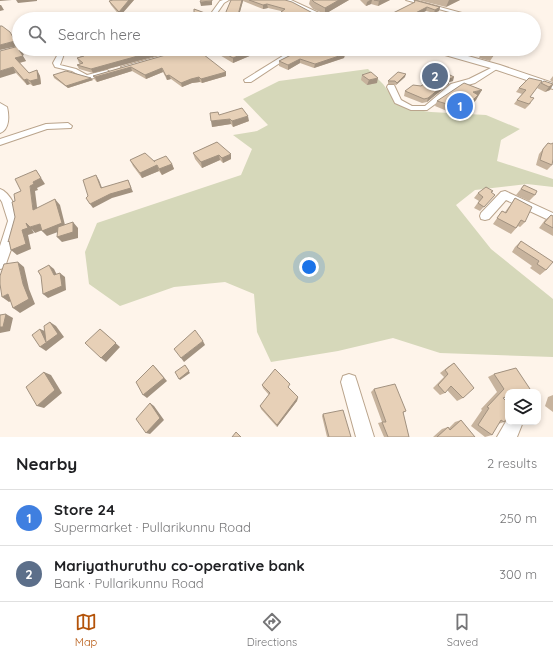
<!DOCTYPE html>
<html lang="en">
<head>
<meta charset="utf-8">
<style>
  body { margin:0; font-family:Quicksand,sans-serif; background:#f2f2f2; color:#202124 }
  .controls { position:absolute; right:12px; bottom:12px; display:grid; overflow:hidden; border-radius:8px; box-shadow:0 2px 6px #0003 }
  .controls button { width:36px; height:36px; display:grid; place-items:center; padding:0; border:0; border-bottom:1px solid #e0e0e0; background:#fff; color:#202124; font:20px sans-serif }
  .you { position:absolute; left:309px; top:267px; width:14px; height:14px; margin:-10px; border:3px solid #fff; border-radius:50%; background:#1a73e8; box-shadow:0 0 0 6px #1a73e833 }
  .badge { display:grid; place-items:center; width:26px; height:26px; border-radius:50%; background:#b45309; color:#fff; font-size:13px; font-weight:700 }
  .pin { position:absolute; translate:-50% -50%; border:2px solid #fff; box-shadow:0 1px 4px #0006 }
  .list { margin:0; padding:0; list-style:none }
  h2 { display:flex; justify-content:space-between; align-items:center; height:52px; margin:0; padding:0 16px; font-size:17px }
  h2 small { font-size:13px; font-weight:400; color:#757577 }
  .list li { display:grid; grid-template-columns:26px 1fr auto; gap:12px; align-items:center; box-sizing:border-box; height:56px; padding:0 16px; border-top:1px solid #e0e0e0 }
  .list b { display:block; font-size:15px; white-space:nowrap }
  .list p { margin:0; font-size:13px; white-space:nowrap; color:#757577 }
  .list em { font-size:13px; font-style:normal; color:#757577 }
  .icon { flex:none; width:22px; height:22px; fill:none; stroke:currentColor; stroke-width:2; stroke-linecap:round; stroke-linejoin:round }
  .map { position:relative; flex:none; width:553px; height:437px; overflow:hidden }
  .search { position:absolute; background:#fff; box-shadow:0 2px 6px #0003; left:12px; right:12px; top:12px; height:44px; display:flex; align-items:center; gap:10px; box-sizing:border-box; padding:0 14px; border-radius:22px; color:#757577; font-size:15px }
  .sheet { height:164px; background:#fff }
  nav { display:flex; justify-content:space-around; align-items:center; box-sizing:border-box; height:56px; border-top:1px solid #e0e0e0; background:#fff; font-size:11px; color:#757577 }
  nav a { display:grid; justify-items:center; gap:2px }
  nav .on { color:#b45309 }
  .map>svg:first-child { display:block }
</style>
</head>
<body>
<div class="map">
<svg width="553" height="437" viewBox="0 0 553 437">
  <rect width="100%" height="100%" fill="#fef4ea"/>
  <!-- green -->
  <path fill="#d6d8ba" d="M368 69 383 84 396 102 409 109 431 112 486 115 520 129 501 140 497 161 553 179V187L527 184 475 190 456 205 491 249 553 299V357L440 353 393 338 338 351 271 362 257 332 254 294 225 282 174 287 120 306 89 284 85 252 97 223 241 175 252 149 233 135 257 131 268 125 243 99 279 81Z"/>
  <!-- water -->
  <path fill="#cddcf8" d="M164 13 192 19H135L140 15Z"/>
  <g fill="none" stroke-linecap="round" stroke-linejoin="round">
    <defs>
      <path id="minor" d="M223 0H229L224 3 213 19H207L220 1Z
        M406 0H414L484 19H475Z
        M52 49H59L64 54 60 65 76 69 87 75 107 70 110 72 95 78 86 79 72 71 55 67 53 63 58 54Z
        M204 49H213L192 57H170L124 69 121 67 170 53H191Z
        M294 49H301L251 82H245L244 80Z
        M495 66 500 67 475 83 457 88 427 110H411L395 103 387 87 388 85H394L401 100 412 106H425L451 84 469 79Z
        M0 103 7 107C9 115 10 129 0 133Z
        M68 123 72 126 71 128 47 129 0 145V139L46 124Z
        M0 189C10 192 20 213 19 222 17 236 10 251 6 264L4 268 0 269V246L8 221 2 202 0 199Z
        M505 191 553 213V222L506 200 489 219 485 220 481 219 480 216 481 213 501 192Z
        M349 374 355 376 357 382 374 437H356L341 382 343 376Z
        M508 418V422H523L517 437H497Z"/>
      <path id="major" d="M282 0H291L332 19H322Z
        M430 49H443L500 65 553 83V89L494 69 431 51Z"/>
    </defs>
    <!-- minor casing -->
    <use href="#minor" stroke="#baa48c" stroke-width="2"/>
    <!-- major casing -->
    <use href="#major" stroke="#baa48c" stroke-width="2"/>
    <!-- minor -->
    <use href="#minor" fill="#fff" fill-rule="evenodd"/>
    <!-- major -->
    <use href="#major" fill="#fff" fill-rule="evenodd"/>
  </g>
  <!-- wall -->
  <path fill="#c7b39d" d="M134 0 120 16 111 5 109 1Z
    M230 0H285L324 19 289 17 281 16V11L268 8 263 9 243 1 239 15 223 19 231 1Z
    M310 0H349L325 14 313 9 309 4Z
    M360 0H390L378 6 371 4 366 6Z
    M414 0 440 7 439 11 434 13 426 11 393 15V13L414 3Z
    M418 0H460L446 7Z
    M41 49H52L55 53 48 55Z
    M70 49H142L145 52 163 49H171V52L93 73 79 69 77 65 80 64 79 63 77 58 81 57Z
    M212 49H235L238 50V49H266L233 63 213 51Z
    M270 49H291L283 54Z
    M297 49H366L350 56 345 55 344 58 314 68 300 63 288 70 279 66V61L291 55V53Z
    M498 49 490 61 479 58 481 53Z
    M0 51 24 55H22L26 61 20 63 29 73 37 70 40 76 41 84 33 86 30 84 27 85 16 73Z
    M169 54 226 72V76L202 83 200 82 192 83 182 87 171 79 167 80 163 72 146 79 132 71 97 82 95 80 93 76Z
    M424 72 453 81 449 82V84L427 102 422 103 404 96 405 91 421 86 429 80 423 76Z
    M53 75 93 80 68 88 54 78Z
    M362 75 377 83 367 85 361 80Z
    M553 76V82L550 80Z
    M405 77 396 85 394 84H388V81Z
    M529 78 531 103 525 109 514 104 517 100 522 94 516 92 519 88Z
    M541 83 553 84V85L550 90 545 92 537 88Z
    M478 95 476 100 465 111 452 106 447 111 435 106 437 101 479 95Z
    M219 115 249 121 233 127 231 124 212 127Z
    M217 142 231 159 223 163 220 160 202 168 195 159 193 153Z
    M548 143 552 165 547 170 536 165 539 154Z
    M130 160 154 162 172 164 174 169 162 175 159 171 142 178 133 166Z
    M524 185 535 195 529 201 516 195Z
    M493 191 491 192 495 195 480 211 474 208 479 201 474 198 478 193Z
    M515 198 525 222 520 227 518 226 511 234 493 224 502 211 505 212 511 204Z
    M551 215 553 216V236L539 228 545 220Z
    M521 241 546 270 540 275 530 268 532 266 512 252 515 247Z
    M454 363 463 398 457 401 447 390 445 393 440 395 433 388 444 377 440 373 449 366Z
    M516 368 503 398 504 422 498 424 492 435 485 437 471 426 482 410 481 409 497 392 488 377 494 374Z
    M262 385 289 388 298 397 297 401 277 427 261 409 260 406 269 395 263 388Z
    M374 389 406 411 403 413 409 437H384L378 423 382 422 371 392Z
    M553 395V412L545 406 548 397Z
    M323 414 351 437H327L322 416Z
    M461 420 475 437H433L442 429 448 427 449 428 455 422Z"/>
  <!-- shaded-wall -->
  <path fill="#a29280" d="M0 0H12L0 1Z
    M16 0H37V1L18 3Z
    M129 0H134L120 16 119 12Z
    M242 0H243V1L238 19V15Z
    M339 0H349L325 14V8Z
    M370 0H372L371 4 366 6 367 2Z
    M382 0H390L378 6 379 1Z
    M449 0H460L446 7Z
    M212 1V5L201 6 200 2Z
    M267 4 268 8 263 9V5Z
    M0 5H1L4 10 0 11Z
    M427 7 426 11 411 19H404Z
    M440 7 439 11 434 13 435 10Z
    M15 41 18 46 0 50V45Z
    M51 49H52L55 53 48 55 45 51Z
    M62 49H68L63 51Z
    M163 49H171V52L93 73 91 69Z
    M255 49H266L233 63V58Z
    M284 49H291L283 54V50Z
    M357 49H366L350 56 351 52Z
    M19 50H21L24 55H22Z
    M345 54 344 58 314 68 315 64Z
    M23 56 26 61 18 63 15 58Z
    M300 59V63L288 70V65Z
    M13 67 16 73 0 78V71Z
    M131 67 132 71 97 82 95 77Z
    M162 68 163 72 146 79 145 75Z
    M37 70 40 76 41 84 33 86 30 81Z
    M226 72V76L202 83 201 79Z
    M406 74 405 77 396 85 397 83Z
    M169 75 171 79 167 80 166 76Z
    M199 77 200 82 192 83 182 87 181 83 191 79Z
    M454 77 453 81 449 82V84L427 102 428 98 449 79Z
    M91 78 93 80 68 88 66 86Z
    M378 78 377 83 367 85 369 80Z
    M27 79 30 84 27 85 24 80Z
    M553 84 550 90 545 92 549 87Z
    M482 90 476 100 465 111 473 92Z
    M455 101 452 106 447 111 450 105Z
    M248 116 249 121 233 127 232 121Z
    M230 119 231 124 212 127 211 121Z
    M231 154V159L223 163 222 158Z
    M219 155 220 160 202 168 201 162Z
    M172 164 174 169 162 175 159 169Z
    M157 165 159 171 142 178 140 173Z
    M36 170 45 184 37 188 38 190 35 191 38 215 33 210 30 186 33 182Z
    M96 175 99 180 104 193 101 188Z
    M128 180 133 192 112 198 93 208 90 204Z
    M55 199 60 205 66 229 47 236 42 231Z
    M73 222 78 228V238L62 242 57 237Z
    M26 223 31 228 34 233 28 235 31 249 17 255 11 250Z
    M40 224 45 229 35 233 30 227Z
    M18 262 24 267 29 289 35 304 20 313 13 308 23 284Z
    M49 265 54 269 59 279 54 275Z
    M60 273 65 277 66 290 48 298 43 294Z
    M8 294 15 299 9 302 2 297Z
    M6 314 13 318 10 331 0 333V327Z
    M50 322 56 326 64 337 46 351 40 347V329L47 332Z
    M100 329 120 347 106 362 101 358Z
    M203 341 205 345 184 362 181 358Z
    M153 365 156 368 167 381 147 398 143 395Z
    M185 365 190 373 180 380 179 379Z
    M44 372 51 375 62 393 44 408 37 406Z
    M298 397 297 401 277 427V425Z
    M150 403 154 406 164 420 150 434 146 433Z"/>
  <!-- building -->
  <path fill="#e7d0b7" stroke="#a29280" d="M113 0H129L119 12 109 1Z
    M201 0H212V1L200 2Z
    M231 0H242L238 15H249L248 18 252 19H223Z
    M249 0H285L292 2 324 19H283L296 15 281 12 285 9 267 4 263 5Z
    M312 0H339L325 8 314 2Z
    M374 0H382L379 1Z
    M414 0 440 7 435 10 427 7 404 19H385L395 13H393L415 2Z
    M194 9 205 13 206 19H194Z
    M0 26H2L10 32 15 41 0 45Z
    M19 46V49L21 50H19L23 56 15 58 29 73 37 70 38 79 30 81 27 79 24 80 13 67 0 71V51Z
    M44 49H51L45 51Z
    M75 49H142L145 52 153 49H163L91 69 77 65 83 63 77 58 84 56Z
    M217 49H235L239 51V49H255L233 58Z
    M297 49H339L345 54 315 64 300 59 288 65 279 61 293 54 291 53Z
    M342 49H357L351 52Z
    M488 49H498L493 56 481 53Z
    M199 51 226 72 201 79 199 77 191 79 181 83 169 75 166 76 162 68 145 75 131 67 95 77 93 76 169 54 191 55Z
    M436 68 454 77 449 79 450 80 428 98 424 99 405 91 413 85 421 86 433 77 424 72Z
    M66 71 91 78 66 86 53 75Z
    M371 72 378 78 369 80 362 75Z
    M398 72 406 74 397 83 395 81H388Z
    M529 78 542 81 530 97 534 98 529 104 517 100 526 90 519 88Z
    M544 81 553 84 549 87 541 83Z
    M464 83 482 90 473 92 478 95 467 106 455 101 450 105 437 101Z
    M242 108 248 116 232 121 230 119 211 121 210 113 218 112 219 115Z
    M217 142 231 154 222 158 219 155 201 162 193 153Z
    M548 143 551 144 553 143V159L552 165 540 160 543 149Z
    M145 153 155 162 154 161 166 156 172 164 159 169 157 165 140 173 130 160Z
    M36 170 41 178 33 182 34 184 30 186 33 210 55 199 62 223 42 231 40 224 30 227 26 223 28 228 22 230 26 244 11 250 9 241 8 242 15 217 12 202 15 201 14 194 21 191 15 179Z
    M96 175 101 188 128 180 131 188 110 194 90 204 86 198 88 196 83 180Z
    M524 185 537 191 535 195 521 189Z
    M486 187 493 191 491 192 495 195 484 207 478 203 483 197 478 193Z
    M515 198 532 207 525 222 521 220 516 228 497 218 502 211 506 213Z
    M551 215 553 216V228L544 223Z
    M73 222V232L57 237 58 227Z
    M521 241 553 262 546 270 537 264 539 261 517 247Z
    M18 262 23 284 29 299 13 308 8 294 2 297 0 284V276L4 264Z
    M49 265 54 275 60 273 62 286 43 294 41 276 38 271Z
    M6 314 3 327H0V315Z
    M50 322 58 334 40 347 32 335 40 329 46 342 44 326Z
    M100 329 116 343 101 358 85 343Z
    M195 330 203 341 181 358 174 349Z
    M454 363 474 388 463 398 451 386 445 393 438 385 448 374 445 370Z
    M153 365 164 378 143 395 136 382Z
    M185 365 189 371 179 379 175 372Z
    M516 368 530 389 522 392H508V396L503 398 508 403V417L504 422 501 420 492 435 478 425 489 408 487 407 504 389 494 374Z
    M275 369 290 384 288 387 298 397 277 425 260 406 270 393 262 385Z
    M44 372 55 390 37 406 26 387Z
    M395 384 406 411 403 412 409 437H388L382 422H386L374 389Z
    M150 403 160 418 146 433 136 419Z
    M343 410 351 437H329L323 414Z
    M461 420 475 437H437L448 427 450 430Z
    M236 432 241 437H232Z"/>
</svg>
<div class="controls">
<button><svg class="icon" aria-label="layers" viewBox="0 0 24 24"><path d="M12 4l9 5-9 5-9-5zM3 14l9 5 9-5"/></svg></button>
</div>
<div class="you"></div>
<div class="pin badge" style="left:460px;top:106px;background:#3f7fe0">1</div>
<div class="pin badge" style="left:435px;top:76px;background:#5c6f8a">2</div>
<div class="search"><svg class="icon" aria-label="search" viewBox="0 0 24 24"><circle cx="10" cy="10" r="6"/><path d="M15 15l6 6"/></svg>Search here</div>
</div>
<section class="sheet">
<h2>Nearby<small>2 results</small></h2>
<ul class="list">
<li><span class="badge" style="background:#3f7fe0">1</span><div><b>Store 24</b><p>Supermarket · Pullarikunnu Road</p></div><em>250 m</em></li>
<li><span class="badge" style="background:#5c6f8a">2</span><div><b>Mariyathuruthu co-operative bank</b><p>Bank · Pullarikunnu Road</p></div><em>300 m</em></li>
</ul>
</section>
<nav>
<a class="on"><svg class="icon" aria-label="map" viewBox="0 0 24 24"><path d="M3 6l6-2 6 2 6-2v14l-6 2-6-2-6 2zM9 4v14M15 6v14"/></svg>Map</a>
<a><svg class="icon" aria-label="directions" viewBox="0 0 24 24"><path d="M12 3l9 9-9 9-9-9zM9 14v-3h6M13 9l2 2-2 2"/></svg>Directions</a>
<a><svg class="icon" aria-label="saved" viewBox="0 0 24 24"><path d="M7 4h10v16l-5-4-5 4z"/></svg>Saved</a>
</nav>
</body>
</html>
